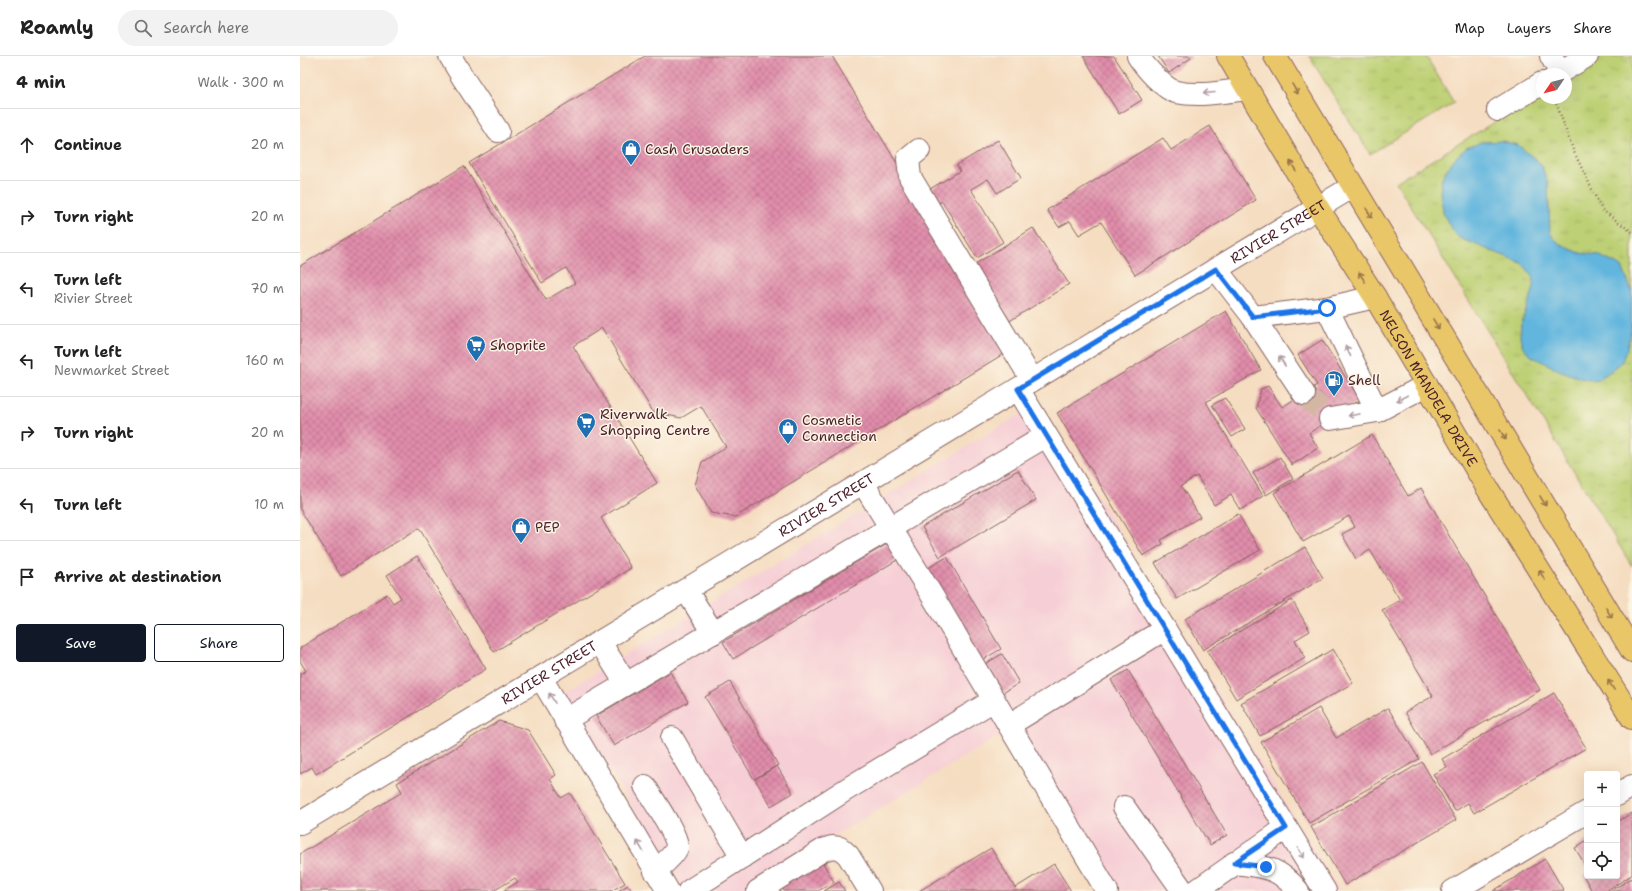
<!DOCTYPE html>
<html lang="en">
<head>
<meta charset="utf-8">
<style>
  body { margin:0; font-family:"Shantell Sans",sans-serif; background:#f2f2f2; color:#222 }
  .controls { position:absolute; right:12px; bottom:12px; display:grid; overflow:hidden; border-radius:4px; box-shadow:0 4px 16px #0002 }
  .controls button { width:36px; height:36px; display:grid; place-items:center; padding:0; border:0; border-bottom:1px solid #e0e0e0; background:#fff; color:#222; font:20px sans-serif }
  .compass { position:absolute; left:1236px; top:12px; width:36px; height:36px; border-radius:50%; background:#fff; box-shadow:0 4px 16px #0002; rotate:235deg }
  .stop { position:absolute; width:12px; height:12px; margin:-9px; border:3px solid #1a73e8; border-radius:50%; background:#fff }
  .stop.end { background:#1a73e8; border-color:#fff; box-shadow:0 1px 4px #0008 }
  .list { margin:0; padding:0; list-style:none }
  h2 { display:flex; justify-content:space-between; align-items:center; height:52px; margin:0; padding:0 16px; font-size:17px }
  h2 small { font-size:13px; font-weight:400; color:#767676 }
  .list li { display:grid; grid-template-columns:26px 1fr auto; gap:12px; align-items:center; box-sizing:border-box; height:72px; padding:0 16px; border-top:1px solid #e0e0e0 }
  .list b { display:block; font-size:15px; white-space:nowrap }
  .list p { margin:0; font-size:13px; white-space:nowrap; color:#767676 }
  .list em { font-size:13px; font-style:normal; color:#767676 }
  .actions { display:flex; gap:8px; padding:12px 16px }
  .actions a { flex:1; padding:9px 0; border:1px solid #111827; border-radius:4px; text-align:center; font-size:14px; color:#111827 }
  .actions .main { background:#111827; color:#fff }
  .icon { flex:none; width:22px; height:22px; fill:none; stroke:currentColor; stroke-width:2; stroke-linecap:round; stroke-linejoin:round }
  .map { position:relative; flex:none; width:1332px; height:835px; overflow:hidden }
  header { display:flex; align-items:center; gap:24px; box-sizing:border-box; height:56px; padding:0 20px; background:#fff; border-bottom:1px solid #e0e0e0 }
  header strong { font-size:19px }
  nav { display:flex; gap:22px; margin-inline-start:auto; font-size:14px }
  .search { width:280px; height:36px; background:#f2f2f2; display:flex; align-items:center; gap:10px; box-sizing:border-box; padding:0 14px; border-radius:22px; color:#767676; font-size:15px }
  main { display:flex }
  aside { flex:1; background:#fff }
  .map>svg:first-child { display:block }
</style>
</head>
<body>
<header>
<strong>Roamly</strong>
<div class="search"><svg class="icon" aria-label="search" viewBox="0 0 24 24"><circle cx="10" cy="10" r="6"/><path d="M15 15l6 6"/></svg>Search here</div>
<nav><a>Map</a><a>Layers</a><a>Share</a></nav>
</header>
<main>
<aside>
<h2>4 min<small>Walk · 300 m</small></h2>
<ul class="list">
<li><svg class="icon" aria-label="ahead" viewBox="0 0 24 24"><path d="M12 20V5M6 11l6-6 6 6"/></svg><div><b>Continue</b></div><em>20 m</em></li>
<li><svg class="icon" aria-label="right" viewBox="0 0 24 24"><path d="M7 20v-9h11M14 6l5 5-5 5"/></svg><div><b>Turn right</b></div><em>20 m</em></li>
<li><svg class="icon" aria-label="left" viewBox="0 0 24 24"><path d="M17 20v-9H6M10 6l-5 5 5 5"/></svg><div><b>Turn left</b><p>Rivier Street</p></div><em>70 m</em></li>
<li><svg class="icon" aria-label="left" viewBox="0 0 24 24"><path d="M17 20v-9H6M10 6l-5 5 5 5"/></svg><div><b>Turn left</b><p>Newmarket Street</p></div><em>160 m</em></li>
<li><svg class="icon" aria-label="right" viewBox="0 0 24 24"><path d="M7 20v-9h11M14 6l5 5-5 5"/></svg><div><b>Turn right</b></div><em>20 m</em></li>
<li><svg class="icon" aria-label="left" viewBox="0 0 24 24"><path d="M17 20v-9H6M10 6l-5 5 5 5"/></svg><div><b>Turn left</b></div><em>10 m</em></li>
<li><svg class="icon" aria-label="arrive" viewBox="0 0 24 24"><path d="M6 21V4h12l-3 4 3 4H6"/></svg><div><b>Arrive at destination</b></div></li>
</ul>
<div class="actions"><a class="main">Save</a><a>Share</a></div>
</aside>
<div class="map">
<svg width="1332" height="835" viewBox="0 0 1332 835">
  <defs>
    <pattern id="park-tufts" width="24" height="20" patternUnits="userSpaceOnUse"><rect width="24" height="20" fill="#bdd074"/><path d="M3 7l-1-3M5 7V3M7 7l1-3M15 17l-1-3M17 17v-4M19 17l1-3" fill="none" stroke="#a4b265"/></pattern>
    <pattern id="building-cross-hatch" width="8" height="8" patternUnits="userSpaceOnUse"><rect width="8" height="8" fill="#e18dab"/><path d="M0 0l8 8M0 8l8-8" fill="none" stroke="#b8738b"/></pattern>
  </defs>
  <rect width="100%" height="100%" fill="#fcf5e5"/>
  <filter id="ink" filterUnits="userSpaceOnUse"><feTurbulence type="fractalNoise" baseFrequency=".025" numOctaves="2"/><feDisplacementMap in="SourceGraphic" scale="8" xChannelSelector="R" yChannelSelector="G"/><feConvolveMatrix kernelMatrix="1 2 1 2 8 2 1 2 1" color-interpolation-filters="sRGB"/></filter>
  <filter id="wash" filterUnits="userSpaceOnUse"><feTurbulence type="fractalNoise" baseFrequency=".012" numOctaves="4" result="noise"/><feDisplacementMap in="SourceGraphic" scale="16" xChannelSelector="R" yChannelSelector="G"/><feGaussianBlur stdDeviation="0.9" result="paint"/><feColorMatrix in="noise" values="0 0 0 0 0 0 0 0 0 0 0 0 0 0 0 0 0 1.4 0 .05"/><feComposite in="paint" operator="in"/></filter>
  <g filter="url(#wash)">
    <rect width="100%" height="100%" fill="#f5ddc1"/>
    <!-- built -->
    <path fill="#f6cfd6" d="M740 346 1039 835H802L705 676 443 835H384L263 637Z"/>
    <!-- park -->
    <path fill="url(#park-tufts)" stroke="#847850" d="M1009 0H1126L1154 47 1070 98Z
      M1302 0H1332V510L1096 126 1242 37V42H1266V22Z"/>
    <!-- water -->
    <path fill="#62b6de" stroke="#566a84" d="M1202 85 1218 89 1241 108 1248 128 1250 177 1259 188 1280 197 1298 199 1322 211 1332 235 1331 273 1327 293 1321 307 1308 317 1296 325 1280 322 1259 314 1231 300 1223 291 1220 281 1221 268 1234 232 1232 219 1222 207 1159 182 1151 172 1144 159 1140 137 1142 122 1151 106 1166 92 1182 86Z"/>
    <g id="blocks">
      <!-- building -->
      <path fill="url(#building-cross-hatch)" d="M345 0H532L710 294 435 461 411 457 395 429 402 406 426 391 401 350 381 362 353 356 302 272 273 290 357 427 301 462 331 512 194 596 119 472 41 520 0 453V210L164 110 246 244 275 227 266 212 242 227 169 107Z
        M783 0H814L842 44 819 58Z
        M858 0H890L891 2 869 17Z
        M910 70 956 144 835 219 801 166 779 179 770 165 759 171 747 154 863 82 871 94Z
        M698 84 721 122 697 137 688 123 671 133 703 186 677 202 642 145 634 150 625 136 660 115 657 109Z
        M733 172 769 228 708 266 672 210Z
        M926 255 961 314 906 346 963 440 940 454 931 439 914 449 897 420 881 430 900 461 861 484 863 488 843 500 757 357Z
        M1022 284 1060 344 1009 377 1018 392 992 409 956 352 961 333 968 330 982 351 1017 329 998 299Z
        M925 342 945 373 932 381 912 349Z
        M1072 379 1108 440 1121 432 1240 634 1130 698 1105 656 1133 640 1082 554 1100 544 1070 494 1056 503 1042 478 1055 471 1049 460 1003 486 974 437Z
        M980 401 993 423 966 439 953 417Z
        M718 414 736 444 640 501 622 471Z
        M938 458 960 494 877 543 855 507Z
        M587 488 597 504 433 603 423 586Z
        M1005 491 1023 522 903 594 885 563Z
        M117 500 186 613 16 718 12 711 0 718V618L6 615 0 605V592L87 538 93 547 101 542 87 519Z
        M647 501 701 593 677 607 623 515Z
        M992 544 1010 575 995 584 1005 602 936 643 907 595Z
        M1033 593 1053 627 960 680 941 647Z
        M702 598 719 627 698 640 680 611Z
        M828 614 927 779 910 789 811 624Z
        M370 616 388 646 314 690 296 660Z
        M430 626 478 709 454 723 405 641Z
        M1254 637 1286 692 1174 757 1168 747 1155 755 1133 718 1147 711 1142 703Z
        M1019 652 1036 682 1088 652 1119 703 1009 767 961 686Z
        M199 665 228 674 256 719 250 723 261 742 270 737 325 827 311 835H203L218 826 215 822 193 835H0V798L102 736 97 727Z
        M1122 706 1156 764 1045 829 1011 771Z
        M477 710 493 737 471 750 455 723Z
        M1332 757V819L1306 835H1292L1283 819 1287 817V820H1317V766Z
        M1287 784V812L1275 792Z
        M691 792 715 832 754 808 771 835H619Z
        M520 802 534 826 518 835H484L479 827Z
        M1245 803 1264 835H1193Z
        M1332 822V835H1310Z
        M539 826 545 835H524Z
        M328 829 332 835H318Z"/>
    </g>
  </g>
  <g filter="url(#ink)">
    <use href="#blocks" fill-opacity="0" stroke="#866260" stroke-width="1"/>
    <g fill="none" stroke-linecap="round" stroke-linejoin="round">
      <!-- minor-tunnel -->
      <path stroke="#d3b7a3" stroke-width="22" stroke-dasharray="22 11" stroke-linecap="butt" d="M1004 338 1030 363"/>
      <defs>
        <g id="minor">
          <path d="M150 0 163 22 198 75"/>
          <path d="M838 0C845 11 864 33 876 36 899 41 924 36 947 33"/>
          <path d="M1251 0 1260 16"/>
          <path d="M1257 18 1287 0"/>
          <path d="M1198 54 1242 27"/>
          <path d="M619 94 608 103 610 121 732 324"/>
          <path d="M916 213 953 261 1004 338"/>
          <path d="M1027 252 1077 355"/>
          <path d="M953 261 1027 252 1075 241"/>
          <path d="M718 333 1025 835"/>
          <path d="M1030 363 1077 355 1127 329"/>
          <path d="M563 427 633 541 807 835"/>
          <path d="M386 534 413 577"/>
          <path d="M300 586 326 628"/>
          <path d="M241 622 368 835"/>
          <path d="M265 664 746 380"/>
          <path d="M709 669 865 573"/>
          <path d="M372 682 442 801"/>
          <path d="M345 730C351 741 380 782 377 792 373 801 362 809 355 815"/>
          <path d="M1317 739 1332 730"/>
          <path d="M824 751 883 835"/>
          <path id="s1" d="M0 767 1052 131"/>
          <path d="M934 807C964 811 978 810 998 835"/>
          <path d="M389 835 547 733 694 644"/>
          <path d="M458 835 523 794 532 791 540 792 548 799 570 835"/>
          <path d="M896 835 986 772"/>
          <path d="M1153 835 1287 756"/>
        </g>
        <g id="highway">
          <path id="s2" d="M928 0 1018 152 1075 241 1189 435 1332 662"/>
          <path d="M975 0 1332 595"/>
        </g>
      </defs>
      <!-- minor casing -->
      <use href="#minor" stroke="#866260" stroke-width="24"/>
      <!-- highway casing -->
      <use href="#highway" stroke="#866260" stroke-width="24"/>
      <!-- path -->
      <path stroke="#866260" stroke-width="2.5" stroke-dasharray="1 3" stroke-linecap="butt" d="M1255 44 1274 96 1302 154 1332 176"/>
      <!-- minor -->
      <use href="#minor" stroke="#fff" stroke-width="22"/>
      <!-- highway -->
      <use href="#highway" stroke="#e9c769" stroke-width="22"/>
    </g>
    <!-- one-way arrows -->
    <defs><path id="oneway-shaft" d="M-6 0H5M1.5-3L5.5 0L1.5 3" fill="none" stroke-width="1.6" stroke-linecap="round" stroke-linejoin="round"/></defs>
    <g stroke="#9a734a">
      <use href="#oneway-shaft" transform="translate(995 33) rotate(59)"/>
      <use href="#oneway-shaft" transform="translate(993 110) rotate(-121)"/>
      <use href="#oneway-shaft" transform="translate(1069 157) rotate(59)"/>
      <use href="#oneway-shaft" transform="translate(1062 221) rotate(-122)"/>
      <use href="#oneway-shaft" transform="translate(1136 268) rotate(59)"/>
      <use href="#oneway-shaft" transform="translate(1203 379) rotate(59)"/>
      <use href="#oneway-shaft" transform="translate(1243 445) rotate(59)"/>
      <use href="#oneway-shaft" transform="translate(1242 519) rotate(-122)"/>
      <use href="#oneway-shaft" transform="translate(1309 557) rotate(59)"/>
      <use href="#oneway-shaft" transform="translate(1311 629) rotate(-122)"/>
    </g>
    <g stroke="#ae9aa0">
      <use href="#oneway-shaft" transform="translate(909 37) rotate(175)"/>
      <use href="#oneway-shaft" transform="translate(1048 295) rotate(-116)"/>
      <use href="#oneway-shaft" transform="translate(982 305) rotate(-123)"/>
      <use href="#oneway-shaft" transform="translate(1102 342) rotate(152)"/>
      <use href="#oneway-shaft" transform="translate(1054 359) rotate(171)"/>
      <use href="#oneway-shaft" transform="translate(252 642) rotate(-120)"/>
      <use href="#oneway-shaft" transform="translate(340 790) rotate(-121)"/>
      <use href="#oneway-shaft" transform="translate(1001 797) rotate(59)"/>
    </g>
  </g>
  <g fill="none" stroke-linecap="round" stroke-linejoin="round" filter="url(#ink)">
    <!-- route -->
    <path stroke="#1a73e8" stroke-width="5" d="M966 811 934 807 986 772 718 333 916 213 953 261 1027 252"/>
  </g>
  <!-- icons -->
  <defs>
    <symbol id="shop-pin" viewBox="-11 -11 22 30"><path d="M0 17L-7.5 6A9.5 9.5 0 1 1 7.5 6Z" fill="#1f6fb2" stroke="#fcf5e5"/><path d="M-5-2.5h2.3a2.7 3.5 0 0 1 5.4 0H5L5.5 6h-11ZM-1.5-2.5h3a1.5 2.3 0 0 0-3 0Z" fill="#fff"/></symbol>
    <symbol id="supermarket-pin" viewBox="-11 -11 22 30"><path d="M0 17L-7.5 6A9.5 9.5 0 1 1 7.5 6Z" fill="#1f6fb2" stroke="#fcf5e5"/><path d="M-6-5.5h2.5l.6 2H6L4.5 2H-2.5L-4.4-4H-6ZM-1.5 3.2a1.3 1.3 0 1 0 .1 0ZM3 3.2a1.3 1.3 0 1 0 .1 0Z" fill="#fff"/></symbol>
    <symbol id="fuel-pin" viewBox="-11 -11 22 30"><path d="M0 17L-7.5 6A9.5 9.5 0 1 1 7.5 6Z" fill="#1f6fb2" stroke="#fcf5e5"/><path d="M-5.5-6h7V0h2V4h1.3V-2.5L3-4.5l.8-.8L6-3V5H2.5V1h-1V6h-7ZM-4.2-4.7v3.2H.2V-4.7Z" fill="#fff"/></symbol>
  </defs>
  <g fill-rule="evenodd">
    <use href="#shop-pin" x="320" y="82" width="22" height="30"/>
    <use href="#supermarket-pin" x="165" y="278" width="22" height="30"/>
    <use href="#fuel-pin" x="1023" y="313" width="22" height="30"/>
    <use href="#supermarket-pin" x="275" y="355" width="22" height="30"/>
    <use href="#shop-pin" x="477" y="361" width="22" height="30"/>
    <use href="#shop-pin" x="210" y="460" width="22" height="30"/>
  </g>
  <g text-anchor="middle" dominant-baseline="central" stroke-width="3" stroke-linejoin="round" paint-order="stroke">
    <!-- poi labels -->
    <g font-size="14" fill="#4a1f2b" stroke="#fcf5e5" text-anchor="start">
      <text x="345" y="93">Cash Crusaders</text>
      <text x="190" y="289">Shoprite</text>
      <text x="1048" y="324">Shell</text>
      <text x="300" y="358">Riverwalk<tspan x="300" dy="16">Shopping Centre</tspan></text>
      <text x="502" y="364">Cosmetic<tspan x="502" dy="16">Connection</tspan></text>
      <text x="235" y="471">PEP</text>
    </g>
    <!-- street labels -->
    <g font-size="14" fill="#4a1f2b" stroke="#fcf5e5">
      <text stroke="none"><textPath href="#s1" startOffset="1143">RIVIER STREET</textPath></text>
      <text stroke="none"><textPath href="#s2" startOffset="388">NELSON MANDELA DRIVE</textPath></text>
      <text stroke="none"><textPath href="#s1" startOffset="615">RIVIER STREET</textPath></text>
      <text stroke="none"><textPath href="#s1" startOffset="291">RIVIER STREET</textPath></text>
    </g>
  </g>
</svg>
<div class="controls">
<button>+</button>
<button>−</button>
<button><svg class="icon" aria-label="locate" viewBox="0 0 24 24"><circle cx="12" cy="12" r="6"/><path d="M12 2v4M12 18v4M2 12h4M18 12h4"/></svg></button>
</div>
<svg class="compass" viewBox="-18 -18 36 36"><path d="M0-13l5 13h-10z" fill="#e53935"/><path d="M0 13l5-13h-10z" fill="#767676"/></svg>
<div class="stop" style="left:1027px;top:252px"></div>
<div class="stop end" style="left:966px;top:811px"></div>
</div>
</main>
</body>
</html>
